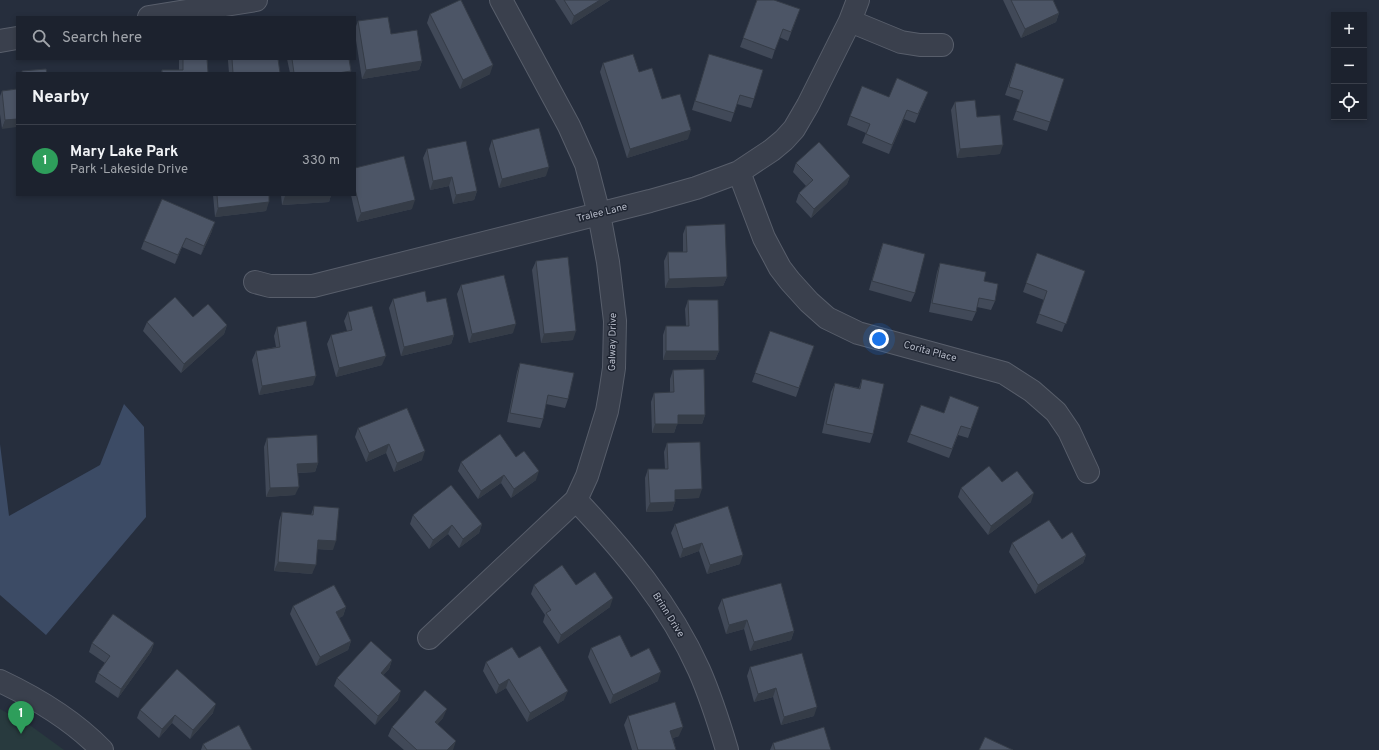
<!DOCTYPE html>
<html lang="en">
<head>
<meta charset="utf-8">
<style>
  body { margin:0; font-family:Overpass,sans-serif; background:#292f3a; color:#f1f3f6 }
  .controls { position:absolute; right:12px; top:12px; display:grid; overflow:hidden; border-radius:0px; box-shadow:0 2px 6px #0003 }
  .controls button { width:36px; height:36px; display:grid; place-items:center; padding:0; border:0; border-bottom:1px solid #3a3f4a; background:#1c222e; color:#f1f3f6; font:20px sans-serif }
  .you { position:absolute; left:879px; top:339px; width:14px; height:14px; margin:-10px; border:3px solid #fff; border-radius:50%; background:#1a73e8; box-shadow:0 0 0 6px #1a73e833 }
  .badge { display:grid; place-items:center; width:26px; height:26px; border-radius:50%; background:#b45309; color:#fff; font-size:13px; font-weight:700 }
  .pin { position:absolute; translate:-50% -33px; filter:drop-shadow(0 1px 2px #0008) }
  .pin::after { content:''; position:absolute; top:21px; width:14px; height:12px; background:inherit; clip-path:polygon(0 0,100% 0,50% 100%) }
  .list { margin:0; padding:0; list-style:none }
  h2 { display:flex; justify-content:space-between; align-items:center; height:52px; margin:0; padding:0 16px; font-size:17px }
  h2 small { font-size:13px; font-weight:400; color:#a0a4aa }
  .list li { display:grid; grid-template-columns:26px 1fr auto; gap:12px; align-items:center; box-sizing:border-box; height:72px; padding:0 16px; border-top:1px solid #3a3f4a }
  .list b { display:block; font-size:15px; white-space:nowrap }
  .list p { margin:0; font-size:13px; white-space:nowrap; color:#a0a4aa }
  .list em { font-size:13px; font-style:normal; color:#a0a4aa }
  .icon { flex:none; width:22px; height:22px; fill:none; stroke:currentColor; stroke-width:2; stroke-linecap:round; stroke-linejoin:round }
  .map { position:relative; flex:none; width:1379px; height:750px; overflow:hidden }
  .search { position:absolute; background:#1c222e; box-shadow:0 2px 6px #0003; left:16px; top:16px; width:340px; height:44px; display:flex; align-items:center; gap:10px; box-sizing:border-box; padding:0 14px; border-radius:0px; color:#a0a4aa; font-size:15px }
  .panel { position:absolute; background:#1c222e; box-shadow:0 2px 6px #0003; left:16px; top:72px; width:340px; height:124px; border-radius:0px }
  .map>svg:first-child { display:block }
</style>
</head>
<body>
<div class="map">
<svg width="1379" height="750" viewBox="0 0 1379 750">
  <rect width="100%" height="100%" fill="#262e3d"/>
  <!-- green -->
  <path fill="#283a3e" d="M0 709 31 726 64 750H0Z"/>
  <!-- water -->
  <path fill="#3c4b65" d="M124 404 144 427 146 517 46 635 0 595V444L9 516 100 465Z"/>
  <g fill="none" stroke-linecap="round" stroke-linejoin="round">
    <defs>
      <path id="minor" d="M149 17 256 0
        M850 21 901 42 920 45H942
        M0 41 17 38
        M739 172 764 238 780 268 790 281 809 302 827 318 858 333 1004 373 1032 391 1056 412 1069 431 1088 472
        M255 282 270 286H313L650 201 696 188 739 172 772 150 784 140 794 129 808 105 850 21 858 0
        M576 500C624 551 670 605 699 670 710 695 719 723 727 750
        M429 638 576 500 587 476 607 411 610 394 614 368 615 321 608 262 599 214 586 164 569 126 501 0
        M0 681C36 698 74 721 102 750"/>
    </defs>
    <!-- minor casing -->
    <use href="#minor" stroke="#585e6b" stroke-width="24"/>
    <!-- minor -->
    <use href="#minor" stroke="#3a404d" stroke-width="22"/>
  </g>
  <!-- wall -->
  <path fill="#414958" d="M555 0H610L571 25Z
    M757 0 800 9 788 41 779 37 772 59 740 47Z
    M1003 0H1053L1059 13 1056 22 1021 38Z
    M430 14 490 74 460 89 427 23Z
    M358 21 391 34 422 61 419 70 362 79 355 34V29Z
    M709 54 754 99 751 108 737 104 731 122 692 110Z
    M179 59H207L208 73H161L162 70H179Z
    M228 59H278L280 73H229L228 61Z
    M287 59H349L350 73H290Z
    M603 63 639 72 662 99 688 139 627 158 600 72Z
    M1016 63 1050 122 1047 131 1013 120 1020 100 1005 95Z
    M17 89 2 129 0 114V96L2 91Z
    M928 92 915 123 904 119 889 154 862 143 866 133 847 125 850 116 889 97Z
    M955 102 977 117 1000 154 957 158 951 110Z
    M492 140 546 176 499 188 489 149Z
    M427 149 477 191 474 200 453 204 449 186 430 190 423 158Z
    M796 163 850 176 847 184 811 218 796 202 799 193 806 186 793 172Z
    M355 168 412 209 357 222 351 195H355Z
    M213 195H269L266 211 215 217Z
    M281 195H331L329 202 282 205Z
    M686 226 727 277 723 286 665 288 664 261 668 252H683V234Z
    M212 231 201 255 182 247 175 264 141 249 144 241Z
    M883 243 915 293 911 302 869 290 880 251Z
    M1037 253 1085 271 1062 332 1036 323 1044 300 1023 292Z
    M536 261 573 340 541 343 532 270Z
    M940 263 984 281 995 301 991 310 977 307 976 312 972 321 929 312 937 272Z
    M461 285 513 333 469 343 457 294Z
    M393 299 454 335 451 344 401 356 389 308Z
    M688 300 719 351 715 360H663V335L666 326H686L685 309Z
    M348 312 382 365 336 377 327 344 331 335 347 331 344 321Z
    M193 317 227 325 224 334 181 373 143 331 147 322Z
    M277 327 313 385 259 395 252 360 256 351 276 347 274 336Z
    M770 331 814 346 796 397 752 382Z
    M520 363 568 399 565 408 546 404 543 419 540 428 507 422 517 372Z
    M673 370 705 415 702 424H677L674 433H652L651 402 654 393H670V379Z
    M862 379 873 434 870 443 822 433 831 392 835 383 859 388Z
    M921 405 944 413 979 407 968 438 958 435 949 458 907 442Z
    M358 428 422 460 394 472 386 453 366 462 355 437Z
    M267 438 318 463 315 472 298 473 295 495 266 497 264 447Z
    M667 443 699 498 675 499V502L672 511 646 512 645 478 648 469H665L664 452Z
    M516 457 536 480 511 498 501 483 478 499 458 471 461 462Z
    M1002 482 1031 502 988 535 958 497 961 488Z
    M314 506 333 550 317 549 312 574 274 571 279 521 282 512 311 515Z
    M413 515 482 524 479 533 459 548 448 534 429 549 410 524Z
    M675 524 740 564 707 574 699 551 680 558 671 533Z
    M1062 539 1086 555 1083 563 1035 594 1009 552 1012 543Z
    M534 585H576L610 607 558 644 543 622 545 615 531 594Z
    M722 599 794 631 791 640 750 651 744 629 726 634 718 608Z
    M293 606 346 607 343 616 339 618 351 641 348 650 316 666 290 614Z
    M92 643H154L151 652 118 698 95 682 98 673 105 663 89 652Z
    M591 648 631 657 658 681 610 704 588 657Z
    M519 658 564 700 527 722 506 688 496 694 483 671 486 662Z
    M392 660 389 669 383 675 398 700 375 725 334 686 337 678Z
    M750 667 814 716 781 725 773 697 754 702 747 676Z
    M140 710 213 713 190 739 172 723 159 738 137 718Z
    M628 716 679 736 673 738 676 750H632L624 725Z
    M443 718 437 724 452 750H404L388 736 392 727Z
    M773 743 831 750H770Z
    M203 744 252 750H201Z"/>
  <!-- shaded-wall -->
  <path fill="#353c47" d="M600 0H610L571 25 574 16Z
    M1059 13 1056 22 1021 38 1025 29Z
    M422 61 419 70 362 79 366 70Z
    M493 65 490 74 460 89 463 80Z
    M351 71 350 73H338Z
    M907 110 904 119 889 154 892 145Z
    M17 119V127L2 129 5 120Z
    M691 130 688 139 627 158 630 149Z
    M1003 145 1000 154 957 158 960 149Z
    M549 167 546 176 499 188 502 179Z
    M850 176 847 184 811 218 814 209Z
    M452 177 449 186 430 190 433 181Z
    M477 191 474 200 453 204 456 195Z
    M304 195H331L329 202 282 205 285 196Z
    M415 200 412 209 357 222 361 213Z
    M269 202 266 211 215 217 218 208Z
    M215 222 212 231 201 255 204 246Z
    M186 238 182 247 175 264 178 255Z
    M727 277 723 286 665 288 669 279Z
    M516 324 513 333 469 343 472 334Z
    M227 325 224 334 181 373 184 364Z
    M576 331 573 340 541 343 544 334Z
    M454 335 451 344 401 356 404 347Z
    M666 351H719L715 360H663Z
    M386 356 382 365 336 377 339 368Z
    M316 376 313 385 259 395 262 386Z
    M678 415H705L702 424H677L674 433H652L655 424Z
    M389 444 386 453 366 462 369 453Z
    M425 451 422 460 394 472 397 463Z
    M318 463 315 472 294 473 297 464Z
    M539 471 536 480 511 498 514 489Z
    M504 475 501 483 478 499 481 491Z
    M299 487 295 495 266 497 270 488Z
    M702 489 699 498 672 499 675 490Z
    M1034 493 1031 502 988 535 991 526Z
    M675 502 672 511 646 512 650 503Z
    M482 524 479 533 459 548 463 539Z
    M452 525 448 534 429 549 433 540Z
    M318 540 336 541 333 550 314 549Z
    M702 543 699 551 680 558 683 549Z
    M743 555 740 564 707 574 710 565Z
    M1086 555 1083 563 1035 594 1038 585Z
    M278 562 316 565 312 574 274 571Z
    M613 598 610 607 558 644 561 635Z
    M346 607 343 616 333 621 336 612Z
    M747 620 744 629 726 634 729 625Z
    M794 631 791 640 750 651 754 642Z
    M351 641 348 650 316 666 320 657Z
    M154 643 151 652 118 698 121 689Z
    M392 660 389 669 377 682 381 673Z
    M661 672 658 681 610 704 613 695Z
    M509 679 506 688 496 694 499 685Z
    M776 688 773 697 754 702 758 694Z
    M401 691 398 700 375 725 378 716Z
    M568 691 564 700 527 722 530 713Z
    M216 704 213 713 190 739 193 730Z
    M817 707 814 716 781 725 784 717Z
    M447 709 443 718 432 731 435 722Z
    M175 715 172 723 159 738 162 729Z
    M683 727 679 736 667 740 670 731Z
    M456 741 453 750H447Z"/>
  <!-- building -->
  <path fill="#4c5566" stroke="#353c47" d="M460 0H461L493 65 463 80 430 14Z
    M564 0H600L574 16Z
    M757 0H774L800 9 791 32 783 29 775 50 743 38Z
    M1011 0H1053L1059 13 1025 29Z
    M388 17 391 34 417 30 422 61 366 70 358 21Z
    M633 54 639 72 652 68 662 99 680 94 691 130 630 149 603 63Z
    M709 54 763 70 754 99 740 95 734 113 695 101Z
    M183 59H207L208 73H162V70H183Z
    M232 59H278L280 73H233Z
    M292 59H349L351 71 338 73H294Z
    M1016 63 1064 79 1050 122 1016 111 1023 91 1009 87Z
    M46 69 47 73H22V71Z
    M897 78 928 92 918 114 907 110 892 145 866 134 870 124 850 116 862 86 889 97Z
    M17 89V119L5 120 2 91Z
    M975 100 977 117 1000 115 1003 145 960 149 955 102Z
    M539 128 549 167 502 179 492 140Z
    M466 141 477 191 456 195 452 177 433 181 427 149Z
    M819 142 850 176 814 209 799 193 813 180 796 163Z
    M404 156 415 200 361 213 355 189V168Z
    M217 195H269V202L218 208Z
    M285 195H304L285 196Z
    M162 199 215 222 204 246 186 238 178 255 144 241Z
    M725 224 727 277 669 279 668 252H687L686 226Z
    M883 243 925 254 915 293 872 281Z
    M1037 253 1085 271 1066 324 1039 314 1047 291 1026 283Z
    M568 257 576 331 544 334 536 261Z
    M940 263 986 272 984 281 998 284 995 301 979 298 976 312 932 303Z
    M504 275 516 324 472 334 461 285Z
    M425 291 427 302 446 298 454 335 404 347 393 299Z
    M175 297 193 317 208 304 227 325 184 364 147 322Z
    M688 300H718L719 351H666V326H689Z
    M372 306 386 356 339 368 331 335 352 330 348 312Z
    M306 321 316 376 262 386 256 351 280 347 277 327Z
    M770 331 814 346 799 388 755 373Z
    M520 363 574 373 568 399 548 395 543 419 510 413Z
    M704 369 705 415H678V424H655L654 393 674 392 673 370Z
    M862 379 884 384 873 434 826 424 835 383 860 389Z
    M950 396 979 407 971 429 961 426 952 449 910 434 921 405 944 413Z
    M407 408 425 451 397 463 389 444 369 453 358 428Z
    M500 434 516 457 524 451 539 471 514 489 504 475 481 491 461 462Z
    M317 435 318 463 297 464 299 487 270 488 267 438Z
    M700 442 702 489 675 490V502L650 503 648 469H668L667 443Z
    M989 466 1002 482 1017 471 1034 493 991 526 961 488Z
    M451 485 482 524 463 539 452 525 433 540 413 515Z
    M314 506 339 508 336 541 318 540 316 565 278 562 282 512 313 515Z
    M728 506 743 555 710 565 702 543 683 549 675 524Z
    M1049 520 1062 539 1072 532 1086 555 1038 585 1012 543Z
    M562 565 576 585 595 572 613 598 561 635 546 613 551 610 534 585Z
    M781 583 794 631 754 642 747 620 729 625 722 599Z
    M334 585 346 607 336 612 351 641 320 657 293 606Z
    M113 614 154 643 121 689 98 673 110 656 92 643Z
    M620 635 631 657 649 648 661 672 613 695 591 648Z
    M371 641 392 660 381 673 401 691 378 716 337 678Z
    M540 646 568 691 530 713 509 679 499 685 486 662 512 647 519 658Z
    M802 653 817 707 784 717 776 688 758 694 750 667Z
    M177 669 216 704 193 730 175 715 162 729 140 710Z
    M425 690 447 709 435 722 456 741 447 750H417L392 727Z
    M675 702 683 727 670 731 676 750H638L628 716Z
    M239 725 252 750H207L203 744Z
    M824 727 831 750H775L773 743Z
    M985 737 1013 750H979Z"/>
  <g text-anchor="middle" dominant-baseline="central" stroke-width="3" stroke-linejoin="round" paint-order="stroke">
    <!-- street labels -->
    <g font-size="10" fill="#b6bbc8" stroke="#1f2532">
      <text transform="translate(602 213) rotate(-14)">Tralee Lane</text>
      <text transform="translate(613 342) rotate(-89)">Galway Drive</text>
      <text transform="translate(930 352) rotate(15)">Corita Place</text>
      <text transform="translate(668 615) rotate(58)">Brinn Drive</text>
    </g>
  </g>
</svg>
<div class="controls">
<button>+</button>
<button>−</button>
<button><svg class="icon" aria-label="locate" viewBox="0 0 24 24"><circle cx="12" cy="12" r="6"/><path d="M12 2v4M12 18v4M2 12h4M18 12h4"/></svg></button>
</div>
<div class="you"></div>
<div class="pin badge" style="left:21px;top:734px;background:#2e9e5b">1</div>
<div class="search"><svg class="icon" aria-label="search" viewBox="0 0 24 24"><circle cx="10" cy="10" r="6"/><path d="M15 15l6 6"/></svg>Search here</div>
<section class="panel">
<h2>Nearby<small></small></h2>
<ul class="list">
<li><span class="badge" style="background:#2e9e5b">1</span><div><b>Mary Lake Park</b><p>Park · Lakeside Drive</p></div><em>330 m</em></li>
</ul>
</section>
</div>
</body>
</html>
